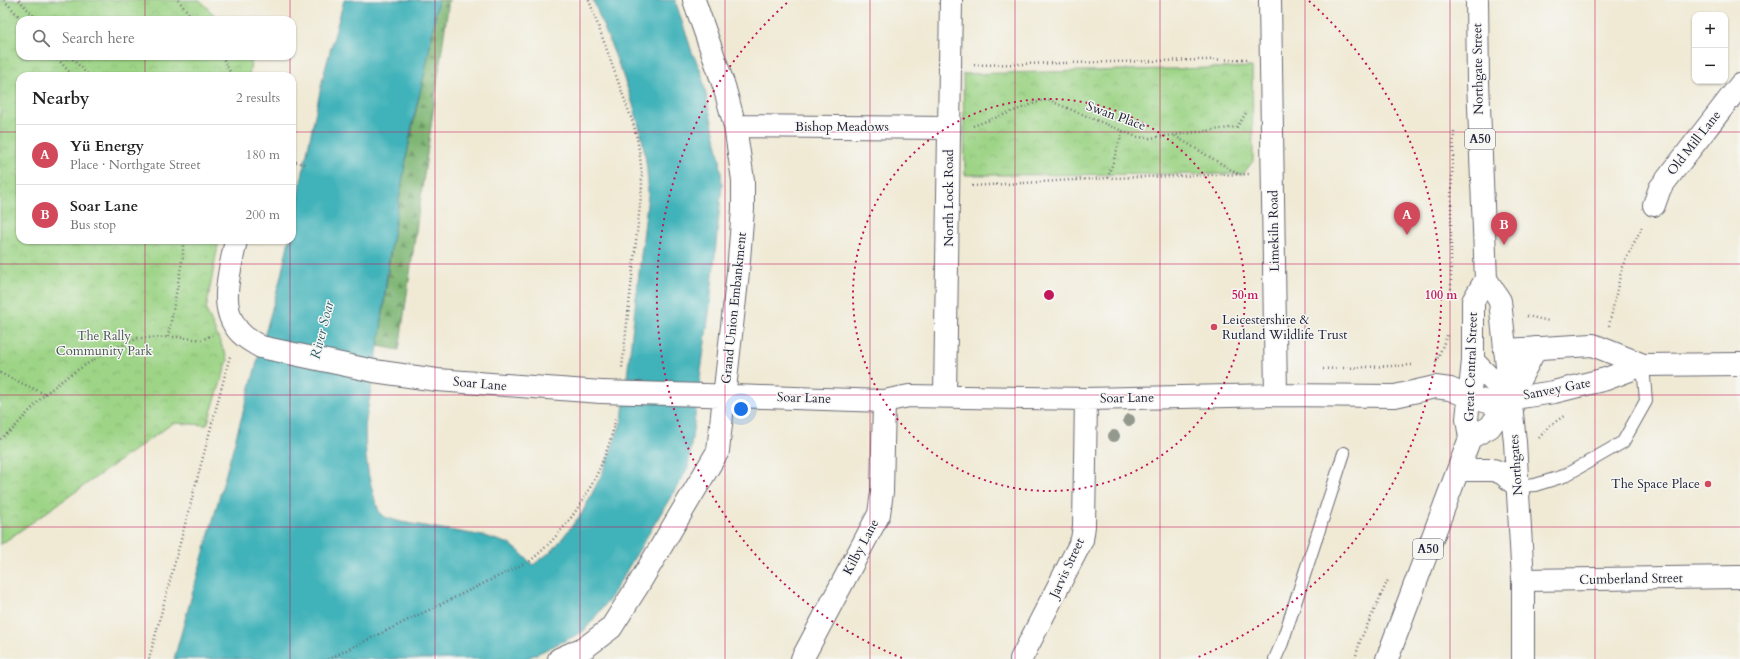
<!DOCTYPE html>
<html lang="en">
<head>
<meta charset="utf-8">
<style>
  body { margin:0; font-family:Cardo,serif; background:#f2f2f2; color:#222 }
  .controls { position:absolute; right:12px; top:12px; display:grid; overflow:hidden; border-radius:8px; box-shadow:0 1px 3px #0004 }
  .controls button { width:36px; height:36px; display:grid; place-items:center; padding:0; border:0; border-bottom:1px solid #e0e0e0; background:#fff; color:#222; font:20px sans-serif }
  .you { position:absolute; left:741px; top:409px; width:14px; height:14px; margin:-10px; border:3px solid #fff; border-radius:50%; background:#1a73e8; box-shadow:0 0 0 6px #1a73e833 }
  .badge { display:grid; place-items:center; width:26px; height:26px; border-radius:50%; background:#d1495b; color:#fff; font-size:13px; font-weight:700 }
  .pin { position:absolute; translate:-50% -33px; filter:drop-shadow(0 1px 2px #0008) }
  .pin::after { content:''; position:absolute; top:21px; width:14px; height:12px; background:inherit; clip-path:polygon(0 0,100% 0,50% 100%) }
  .list { margin:0; padding:0; list-style:none }
  h2 { display:flex; justify-content:space-between; align-items:center; height:52px; margin:0; padding:0 16px; font-size:17px }
  h2 small { font-size:13px; font-weight:400; color:#767676 }
  .list li { display:grid; grid-template-columns:26px 1fr auto; gap:12px; align-items:center; box-sizing:border-box; height:60px; padding:0 16px; border-top:1px solid #e0e0e0 }
  .list b { display:block; font-size:15px; white-space:nowrap }
  .list p { margin:0; font-size:13px; white-space:nowrap; color:#767676 }
  .list em { font-size:13px; font-style:normal; color:#767676 }
  .icon { flex:none; width:22px; height:22px; fill:none; stroke:currentColor; stroke-width:2; stroke-linecap:round; stroke-linejoin:round }
  .map { position:relative; flex:none; width:1740px; height:659px; overflow:hidden }
  .search { position:absolute; background:#fff; box-shadow:0 1px 3px #0004; left:16px; top:16px; width:280px; height:44px; display:flex; align-items:center; gap:10px; box-sizing:border-box; padding:0 14px; border-radius:12px; color:#767676; font-size:15px }
  .panel { position:absolute; background:#fff; box-shadow:0 1px 3px #0004; left:16px; top:72px; width:280px; height:172px; border-radius:12px }
  .map>svg:first-child { display:block }
</style>
</head>
<body>
<div class="map">
<svg width="1740" height="659" viewBox="0 0 1740 659">
  <defs>
    <pattern id="forest-firs" width="22" height="20" patternUnits="userSpaceOnUse"><rect width="22" height="20" fill="#7eb673"/><path d="M5 1l3.5 6h-7zM16 11l3.5 6h-7z" fill="#679460"/></pattern>
    <pattern id="park-crowns" width="20" height="18" patternUnits="userSpaceOnUse"><rect width="20" height="18" fill="#9dd486"/><path d="M2 6a3 3 0 1 1 6 0M12 15a3 3 0 1 1 6 0" fill="none" stroke="#87b675"/></pattern>
  </defs>
  <rect width="100%" height="100%" fill="#f6f6f2"/>
  <filter id="ink" filterUnits="userSpaceOnUse"><feTurbulence type="fractalNoise" baseFrequency=".025" numOctaves="2"/><feDisplacementMap in="SourceGraphic" scale="8" xChannelSelector="R" yChannelSelector="G"/><feConvolveMatrix kernelMatrix="1 2 1 2 8 2 1 2 1" color-interpolation-filters="sRGB"/></filter>
  <filter id="wash" filterUnits="userSpaceOnUse"><feTurbulence type="fractalNoise" baseFrequency=".012" numOctaves="4" result="noise"/><feDisplacementMap in="SourceGraphic" scale="16" xChannelSelector="R" yChannelSelector="G"/><feGaussianBlur stdDeviation="0.9" result="paint"/><feColorMatrix in="noise" values="0 0 0 0 0 0 0 0 0 0 0 0 0 0 0 0 0 1.4 0 .05"/><feComposite in="paint" operator="in"/></filter>
  <g filter="url(#wash)">
    <rect width="100%" height="100%" fill="#f0ead5"/>
    <!-- forest -->
    <path fill="url(#forest-firs)" stroke="#506c57" d="M438 0H449L399 350 378 346C386 301 389 254 397 208 409 138 426 70 438 0Z"/>
    <!-- park -->
    <path fill="url(#park-crowns)" stroke="#607b60" d="M0 0H200L219 20H20V56H252L249 76H20V240H219L206 310 228 360 207 425 173 423 0 545Z
      M1252 67 1253 161 1243 174 965 175 963 74Z"/>
    <!-- water -->
    <path fill="#41b2b9" stroke="#326a7a" d="M344 0H438L426 68 412 125 388 264 381 329 365 426 366 457 369 477 375 500 379 511 385 517 401 522 484 536 510 544 520 552 533 565 553 550 582 513 602 474 622 420 648 195C649 126 617 63 593 0H675L692 52 701 71 720 160 722 185 710 305 688 468 609 600 583 632 526 659H174L280 280 289 240H292V224L323 77Z"/>
  </g>
  <g filter="url(#ink)">
    <g fill="none" stroke-linecap="round" stroke-linejoin="round">
      <defs>
        <path id="lane" d="M1517 486 1535 485 1564 476 1623 442 1646 401 1643 365
          M1275 659 1282 643 1344 453"/>
        <path id="street" d="M1270 0 1276 395
          M735 126 949 128
          M1654 205 1660 188 1740 85
          M236 240C230 272 215 313 245 337 250 341 256 344 261 347L374 371 437 380 601 392
          M705 395 884 401 909 396 1086 399 1276 395 1395 396 1435 387 1450 389 1469 397
          M945 396 951 0
          M1523 580 1740 577
          M559 659 586 647 611 628 637 587 718 451 738 272 743 209V180L735 126 724 86 694 0
          M802 659 879 514 882 492 884 401
          M1021 659 1082 540 1084 526 1086 399"/>
        <path id="secondary" d="M1505 350 1593 345 1643 365
          M1469 397 1488 402 1554 392 1606 379 1643 365 1740 364"/>
        <path id="primary" d="M1477 0 1478 82 1486 279 1500 301 1515 442 1523 580V659
          M1473 361 1510 398
          M1470 438 1490 427 1510 398 1536 348
          M1458 470H1493L1502 473 1517 486
          M1387 659 1470 438 1467 419 1473 361V301L1486 279"/>
      </defs>
      <!-- lane casing -->
      <use href="#lane" stroke="#6a6871" stroke-width="14"/>
      <!-- street casing -->
      <use href="#street" stroke="#6a6871" stroke-width="24"/>
      <!-- secondary casing -->
      <use href="#secondary" stroke="#6a6871" stroke-width="24"/>
      <!-- primary casing -->
      <use href="#primary" stroke="#6a6871" stroke-width="24"/>
      <!-- path -->
      <path stroke="#6a6871" stroke-width="2.5" stroke-dasharray="1 3" stroke-linecap="butt" d="M4 0 22 20
        M19 0 37 20
        M178 0 194 20
        M589 0 634 126C639 146 642 166 642 187L622 368
        M55 56 73 76
        M70 56 89 76
        M222 56 232 76
        M974 65 1247 59
        M973 126 1041 101 1048 100 1137 137 1150 138 1237 127 1246 113
        M1175 136 1238 174
        M292 161 305 164
        M1108 178 1123 131
        M972 186 1108 178 1249 174
        M1451 289V200L1454 132
        M1527 316 1549 321
        M1609 326 1622 267 1643 225
        M168 337 183 256V240
        M1436 362 1448 333
        M1323 369 1412 365
        M0 373 45 394
        M1539 438 1549 426 1564 416
        M0 439 13 429 45 394 71 374 103 354 138 338 178 337 202 340 212 335
        M149 659 230 356
        M328 659 530 561C573 526 605 472 616 417
        M1355 659 1360 641 1388 580"/>
      <!-- lane -->
      <use href="#lane" stroke="#fff" stroke-width="12"/>
      <!-- street -->
      <use href="#street" stroke="#fff" stroke-width="22"/>
      <!-- secondary -->
      <use href="#secondary" stroke="#fff" stroke-width="22"/>
      <!-- primary -->
      <use href="#primary" stroke="#fff" stroke-width="22"/>
      <defs>
        <path id="street-bridge" d="M601 392 705 395"/>
      </defs>
      <!-- street-bridge casing -->
      <use href="#street-bridge" stroke="#6a6871" stroke-width="24" stroke-linecap="butt"/>
      <!-- street-bridge -->
      <use href="#street-bridge" stroke="#fff" stroke-width="22"/>
    </g>
    <!-- trees -->
    <g fill="#93998d">
      <circle cx="1129" cy="420" r="6"/>
      <circle cx="1114" cy="436" r="6"/>
    </g>
  </g>
  <!-- grid -->
  <path fill="none" stroke="#c2185b" stroke-width="1" stroke-opacity="0.55" d="M145 0V20M290 0V20M435 0V659M580 0V659M725 0V659M870 0V659M1015 0V659M1160 0V659M1305 0V659M1450 0V659M1595 0V659M145 56V76M290 56V76M0 132H20M292 132H1740M145 240V659M290 240V659M0 264H1740M0 395H1740M0 527H1740"/>
  <!-- distance rings -->
  <g fill="none" stroke="#c2185b" stroke-width="2" stroke-dasharray="2 4">
    <circle cx="1049" cy="295" r="196"/>
    <path d="M902 658A392 392 0 0 1 789 1M1309 1A392 392 0 0 1 1196 658"/>
  </g>
  <!-- markers -->
  <g fill="#d1495b" stroke="#f6f6f2" stroke-width="1.5">
    <circle cx="1214" cy="327" r="4"/>
    <circle cx="1708" cy="484" r="4"/>
  </g>
  <g text-anchor="middle" dominant-baseline="central" stroke-width="3" stroke-linejoin="round" paint-order="stroke">
    <!-- shield labels -->
    <g fill="#f6f6f2" stroke="#626272" stroke-width="1">
      <rect x="1465" y="129" width="30" height="20" rx="3"/>
      <rect x="1413" y="539" width="30" height="20" rx="3"/>
    </g>
    <g font-size="12" font-weight="bold" fill="#22223b">
      <text x="1480" y="139">A50</text>
      <text x="1428" y="549">A50</text>
    </g>
    <!-- street labels -->
    <g font-size="13" fill="#22223b" stroke="#f6f6f2">
      <text transform="translate(1478 69) rotate(-91)">Northgate Street</text>
      <text transform="translate(1116 116) rotate(20)">Swan Place</text>
      <text x="842" y="127">Bishop Meadows</text>
      <text transform="translate(1694 143) rotate(-52)">Old Mill Lane</text>
      <text transform="translate(949 198) rotate(-90)">North Lock Road</text>
      <text transform="translate(1274 231) rotate(-91)">Limekiln Road</text>
      <text transform="translate(734 308) rotate(-84)">Grand Union Embankment</text>
      <text transform="translate(1471 367) rotate(-88)">Great Central Street</text>
      <text transform="translate(480 384) rotate(5)">Soar Lane</text>
      <text transform="translate(1557 389) rotate(-11)">Sanvey Gate</text>
      <text transform="translate(804 398) rotate(2)">Soar Lane</text>
      <text transform="translate(1127 398) rotate(-1)">Soar Lane</text>
      <text transform="translate(1516 465) rotate(-94)">Northgates</text>
      <text transform="translate(861 547) rotate(-62)">Kilby Lane</text>
      <text transform="translate(1067 568) rotate(-65)">Jarvis Street</text>
      <text transform="translate(1631 579) rotate(-1)">Cumberland Street</text>
    </g>
    <!-- poi labels -->
    <g font-size="13" fill="#22223b" stroke="#f6f6f2" text-anchor="start">
      <text x="1222" y="320">Leicestershire &amp;<tspan x="1222" dy="15">Rutland Wildlife Trust</tspan></text>
      <text x="1700" y="484" text-anchor="end">The Space Place</text>
    </g>
    <!-- park labels -->
    <g font-size="13" fill="#475752" stroke="#f6f6f2">
      <text x="104" y="336">The Rally<tspan x="104" dy="15">Community Park</tspan></text>
    </g>
    <!-- water labels -->
    <g font-size="14" font-style="italic" fill="#2e5c6d" stroke="#f6f6f2">
      <text transform="translate(322 330) rotate(-76)">River Soar</text>
    </g>
  </g>
  <circle cx="1049" cy="295" r="6" fill="#c2185b" stroke="#f6f6f2" stroke-width="2"/>
  <g font-size="12" text-anchor="middle" font-weight="bold" fill="#c2185b" stroke="#f6f6f2" stroke-width="3" stroke-linejoin="round" paint-order="stroke">
    <text x="1245" y="299">50 m</text>
    <text x="1441" y="299">100 m</text>
  </g>
</svg>
<div class="controls">
<button>+</button>
<button>−</button>
</div>
<div class="you"></div>
<div class="pin badge" style="left:1407px;top:235px">A</div>
<div class="pin badge" style="left:1504px;top:245px">B</div>
<div class="search"><svg class="icon" aria-label="search" viewBox="0 0 24 24"><circle cx="10" cy="10" r="6"/><path d="M15 15l6 6"/></svg>Search here</div>
<section class="panel">
<h2>Nearby<small>2 results</small></h2>
<ul class="list">
<li><span class="badge">A</span><div><b>Yü Energy</b><p>Place · Northgate Street</p></div><em>180 m</em></li>
<li><span class="badge">B</span><div><b>Soar Lane</b><p>Bus stop</p></div><em>200 m</em></li>
</ul>
</section>
</div>
</body>
</html>
